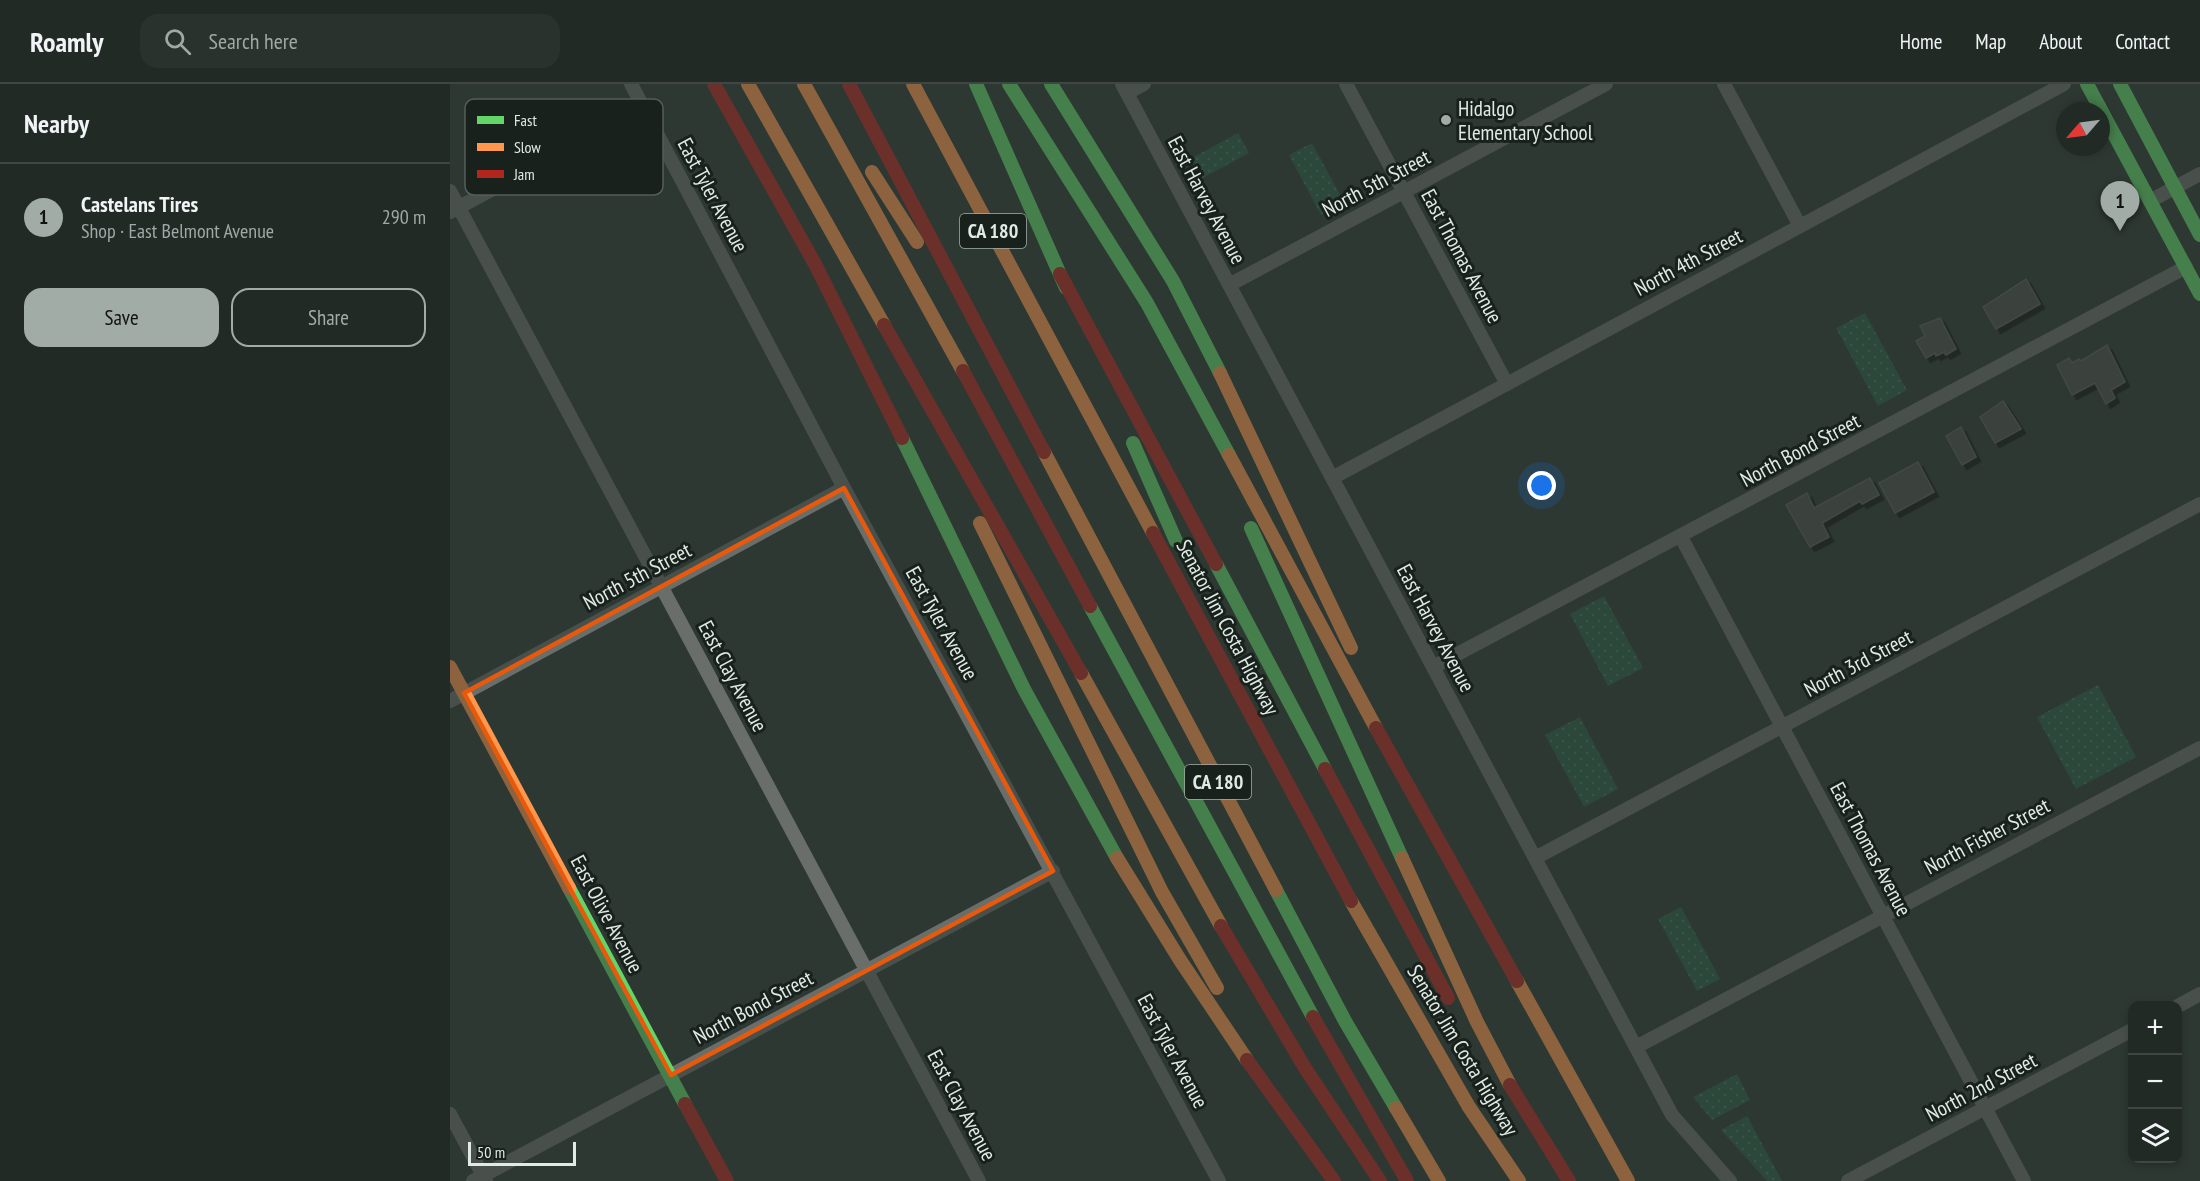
<!DOCTYPE html>
<html lang="en">
<head>
<meta charset="utf-8">
<style>
  body { margin:0; font-family:"PT Sans Narrow",sans-serif; background:#2a322e; color:#f1f3f6 }
  .controls { position:absolute; right:18px; bottom:18px; display:grid; overflow:hidden; border-radius:12px; box-shadow:0 3px 9px #0003 }
  .controls button { width:54px; height:54px; display:grid; place-items:center; padding:0; border:0; border-bottom:2px solid #3f4643; background:#222a26; color:#f1f3f6; font:30px sans-serif }
  .compass { position:absolute; left:1606px; top:18px; width:54px; height:54px; border-radius:50%; background:#222a26; box-shadow:0 3px 9px #0003; rotate:242deg }
  .scale { position:absolute; left:18px; bottom:15px; width:108px; box-sizing:border-box; padding-left:6px; border:3px solid #e0ebe5; border-top:0; font-size:16px; line-height:21px; white-space:nowrap; color:#e0ebe5; -webkit-text-stroke:4px #19211c; paint-order:stroke }
  .you { position:absolute; left:1092px; top:402px; width:21px; height:21px; margin:-15px; border:4px solid #fff; border-radius:50%; background:#1a73e8; box-shadow:0 0 0 9px #1a73e833 }
  .badge { display:grid; place-items:center; width:39px; height:39px; border-radius:50%; background:#a2aca7; color:#111; font-size:20px; font-weight:700 }
  .pin { position:absolute; translate:-50% -50px; filter:drop-shadow(0 2px 3px #0008) }
  .pin::after { content:''; position:absolute; top:32px; width:21px; height:18px; background:inherit; clip-path:polygon(0 0,100% 0,50% 100%) }
  .list { margin:0; padding:0; list-style:none }
  h2 { display:flex; justify-content:space-between; align-items:center; height:78px; margin:0; padding:0 24px; font-size:26px }
  h2 small { font-size:20px; font-weight:400; color:#a2a7a7 }
  .list li { display:grid; grid-template-columns:39px 1fr auto; gap:18px; align-items:center; box-sizing:border-box; height:108px; padding:0 24px; border-top:2px solid #3f4643 }
  .list b { display:block; font-size:22px; white-space:nowrap }
  .list p { margin:0; font-size:20px; white-space:nowrap; color:#a2a7a7 }
  .list em { font-size:20px; font-style:normal; color:#a2a7a7 }
  .actions { display:flex; gap:12px; padding:18px 24px }
  .actions a { flex:1; padding:14px 0; border:2px solid #a2aca7; border-radius:18px; text-align:center; font-size:21px; color:#a2aca7 }
  .actions .main { background:#a2aca7; color:#111 }
  .icon { flex:none; width:33px; height:33px; fill:none; stroke:currentColor; stroke-width:2; stroke-linecap:round; stroke-linejoin:round }
  .map { position:relative; flex:none; width:1750px; height:1097px; overflow:hidden }
  header { display:flex; align-items:center; gap:36px; box-sizing:border-box; height:84px; padding:0 30px; background:#222a26; border-bottom:2px solid #3f4643 }
  header strong { font-size:28px }
  nav { display:flex; gap:33px; margin-inline-start:auto; font-size:21px }
  .search { width:420px; height:54px; background:#2a322e; display:flex; align-items:center; gap:15px; box-sizing:border-box; padding:0 21px; border-radius:18px; color:#a2a7a7; font-size:22px }
  main { display:flex }
  aside { flex:1; background:#222a26 }
  .map>svg:first-child { display:block }
</style>
</head>
<body>
<header>
<strong>Roamly</strong>
<div class="search"><svg class="icon" aria-label="search" viewBox="0 0 24 24"><circle cx="10" cy="10" r="6"/><path d="M15 15l6 6"/></svg>Search here</div>
<nav><a>Home</a><a>Map</a><a>About</a><a>Contact</a></nav>
</header>
<main>
<aside>
<h2>Nearby<small></small></h2>
<ul class="list">
<li><span class="badge">1</span><div><b>Castelans Tires</b><p>Shop · East Belmont Avenue</p></div><em>290 m</em></li>
</ul>
<div class="actions"><a class="main">Save</a><a>Share</a></div>
</aside>
<div class="map">
<svg width="1750" height="1097" viewBox="0 0 1750 1097">
  <defs>
    <pattern id="green-dots" width="8" height="8" patternUnits="userSpaceOnUse" patternTransform="scale(1.5)"><rect width="8" height="8" fill="#2a5c45"/><path d="M2 2h.1M6 6h.1" fill="none" stroke="#497460" stroke-width="1.8" stroke-linecap="round"/></pattern>
    <filter id="shadow"><feDropShadow dx="4.5" dy="4.5" stdDeviation="0" flood-color="#0009"/></filter>
  </defs>
  <rect width="100%" height="100%" fill="#2e3833"/>
  <!-- green -->
  <path fill="url(#green-dots)" d="M788 49 799 69 751 95 740 75Z
    M862 59 894 118 871 131 839 71Z
    M1415 229 1457 306 1428 322 1386 244Z
    M1154 512 1193 584 1158 602 1120 530Z
    M1648 601 1686 673 1626 705 1587 633Z
    M1130 633 1168 705 1134 723 1095 651Z
    M1231 823 1270 895 1247 907 1208 835Z
    M1287 990 1300 1016 1262 1036 1243 1013Z
    M1297 1032 1332 1097H1317L1271 1046Z"/>
  <!-- building -->
  <path fill="#4d4e4c" stroke="#5b5b5a" stroke-width="1.5" filter="url(#shadow)" d="M1576 195 1590 220 1546 245 1533 223Z
    M1490 234 1506 265 1496 271 1494 268 1486 272 1485 269 1476 274 1466 257 1475 252 1470 242Z
    M1657 261 1675 298 1661 306 1665 314 1656 320 1645 299 1622 311 1607 281 1619 274 1622 279 1629 275 1631 277Z
    M1553 317 1571 345 1545 359 1530 333Z
    M1511 343 1526 373 1512 381 1496 352Z
    M1468 378 1484 408 1445 429 1429 399Z
    M1420 394 1429 411 1412 420 1410 417 1372 439 1379 453 1360 463 1336 421 1357 409 1364 424Z"/>
  <g fill="none" stroke-linecap="round" stroke-linejoin="round">
    <!-- street -->
    <path stroke="#6a6e6b" stroke-width="14" d="M181 0 394 404 769 1097
      M672 0 1222 1031 1280 1097
      M896 0 1057 300
      M1274 0 1350 142
      M677 9 694 0
      M0 107 529 1097
      M1700 117 1750 90
      M0 128 194 24
      M779 201 1156 0
      M882 394 1614 0
      M1231 453 1574 1097
      M983 583 1736 183
      M0 617 394 404
      M1085 774 1750 420
      M1728 922 1750 910
      M1186 963 1750 664
      M0 1030 36 1097
      M23 1097 603 787
      M1398 1097 1682 946"/>
    <!-- fast -->
    <path stroke="#63d668" stroke-width="14" d="M526 0 616 204
      M559 0 697 219 779 371
      M601 0 723 197 770 289
      M1637 0 1750 210
      M1670 0 1750 151
      M452 354 574 605 667 774
      M683 359 726 457
      M801 444 952 774
      M766 480 875 685
      M640 522 863 933
      M119 804 235 1020
      M826 806 895 937 946 1024"/>
    <!-- slow -->
    <path stroke="#ff974d" stroke-width="14" d="M298 0 434 241
      M354 0 513 287
      M463 0 703 449
      M422 88 467 158
      M770 289 901 564
      M594 368 826 806
      M779 371 926 644
      M530 439 712 808 767 904
      M0 583 119 804
      M631 589 771 842
      M667 774 730 876 797 976
      M952 774 1027 938 1060 1001
      M901 817 1019 1023 1069 1097
      M1067 897 1178 1097
      M946 1024 989 1097"/>
    <!-- jam -->
    <path stroke="#b3261e" stroke-width="14" d="M264 0 365 180 452 354
      M399 0 594 368
      M610 190 766 480
      M434 241 631 589
      M513 287 640 522
      M703 449 901 817
      M926 644 1067 897
      M875 685 998 914
      M771 842 855 984 930 1097
      M863 933 957 1097
      M797 976 884 1097
      M1060 1001 1119 1097
      M235 1020 277 1097"/>
  </g>
  <!-- marked area -->
  <path d="M0 0H1750V1097H0ZM394 404 603 787 221 991 14 609Z" fill="#2e3833" fill-opacity=".55" fill-rule="evenodd"/>
  <path fill="none" stroke="#e8590c" stroke-width="4.5" stroke-linejoin="round" d="M394 404 603 787 221 991 14 609Z"/>
  <!-- markers -->
  <circle fill="#a2aca7" stroke="#19211c" stroke-width="2" cx="996" cy="36" r="6"/>
  <g text-anchor="middle" dominant-baseline="central" stroke-width="6" stroke-linejoin="round" paint-order="stroke">
    <!-- shield labels -->
    <g fill="#19211c" stroke="#a4aea9" stroke-width="1.5">
      <rect x="510" y="130" width="66" height="34" rx="4.5"/>
      <rect x="735" y="681" width="66" height="34" rx="4.5"/>
    </g>
    <g font-size="20" font-weight="bold" fill="#e0ebe5">
      <text x="543" y="147">CA 180</text>
      <text x="768" y="698">CA 180</text>
    </g>
    <!-- poi labels -->
    <g font-size="21" fill="#e0ebe5" stroke="#19211c" text-anchor="start">
      <text x="1008" y="24">Hidalgo<tspan x="1008" dy="24">Elementary School</tspan></text>
    </g>
    <!-- street labels -->
    <g font-size="21" fill="#e0ebe5" stroke="#19211c">
      <text transform="translate(926 99) rotate(-28)">North 5th Street</text>
      <text transform="translate(263 111) rotate(62)">East Tyler Avenue</text>
      <text transform="translate(757 116) rotate(62)">East Harvey Avenue</text>
      <text transform="translate(1012 172) rotate(62)">East Thomas Avenue</text>
      <text transform="translate(1238 178) rotate(-28)">North 4th Street</text>
      <text transform="translate(1350 366) rotate(-28)">North Bond Street</text>
      <text transform="translate(187 492) rotate(-28)">North 5th Street</text>
      <text transform="translate(492 539) rotate(61)">East Tyler Avenue</text>
      <text transform="translate(778 543) rotate(62)">Senator Jim Costa Highway</text>
      <text transform="translate(986 544) rotate(62)">East Harvey Avenue</text>
      <text transform="translate(1408 579) rotate(-28)">North 3rd Street</text>
      <text transform="translate(283 592) rotate(62)">East Clay Avenue</text>
      <text transform="translate(1537 752) rotate(-28)">North Fisher Street</text>
      <text transform="translate(1421 765) rotate(62)">East Thomas Avenue</text>
      <text transform="translate(157 830) rotate(62)">East Olive Avenue</text>
      <text transform="translate(303 923) rotate(-28)">North Bond Street</text>
      <text transform="translate(1013 966) rotate(59)">Senator Jim Costa Highway</text>
      <text transform="translate(723 967) rotate(62)">East Tyler Avenue</text>
      <text transform="translate(1531 1003) rotate(-28)">North 2nd Street</text>
      <text transform="translate(512 1021) rotate(62)">East Clay Avenue</text>
    </g>
  </g>
  <!-- legend -->
  <rect x="15" y="15" width="198" height="96" rx="9" fill="#19211c" stroke="#555e58" stroke-width="1.5"/>
  <rect x="27" y="32" width="27" height="8" fill="#63d668"/>
  <rect x="27" y="59" width="27" height="8" fill="#ff974d"/>
  <rect x="27" y="86" width="27" height="8" fill="#b3261e"/>
  <g font-size="16" fill="#e0ebe5">
    <text x="64" y="42">Fast</text>
    <text x="64" y="69">Slow</text>
    <text x="64" y="96">Jam</text>
  </g>
</svg>
<div class="controls">
<button>+</button>
<button>−</button>
<button><svg class="icon" aria-label="layers" viewBox="0 0 24 24"><path d="M12 4l9 5-9 5-9-5zM3 14l9 5 9-5"/></svg></button>
</div>
<svg class="compass" viewBox="-18 -18 36 36"><path d="M0-13l5 13h-10z" fill="#e53935"/><path d="M0 13l5-13h-10z" fill="#a2a7a7"/></svg>
<div class="scale">50 m</div>
<div class="you"></div>
<div class="pin badge" style="left:1670px;top:147px">1</div>
</div>
</main>
</body>
</html>
